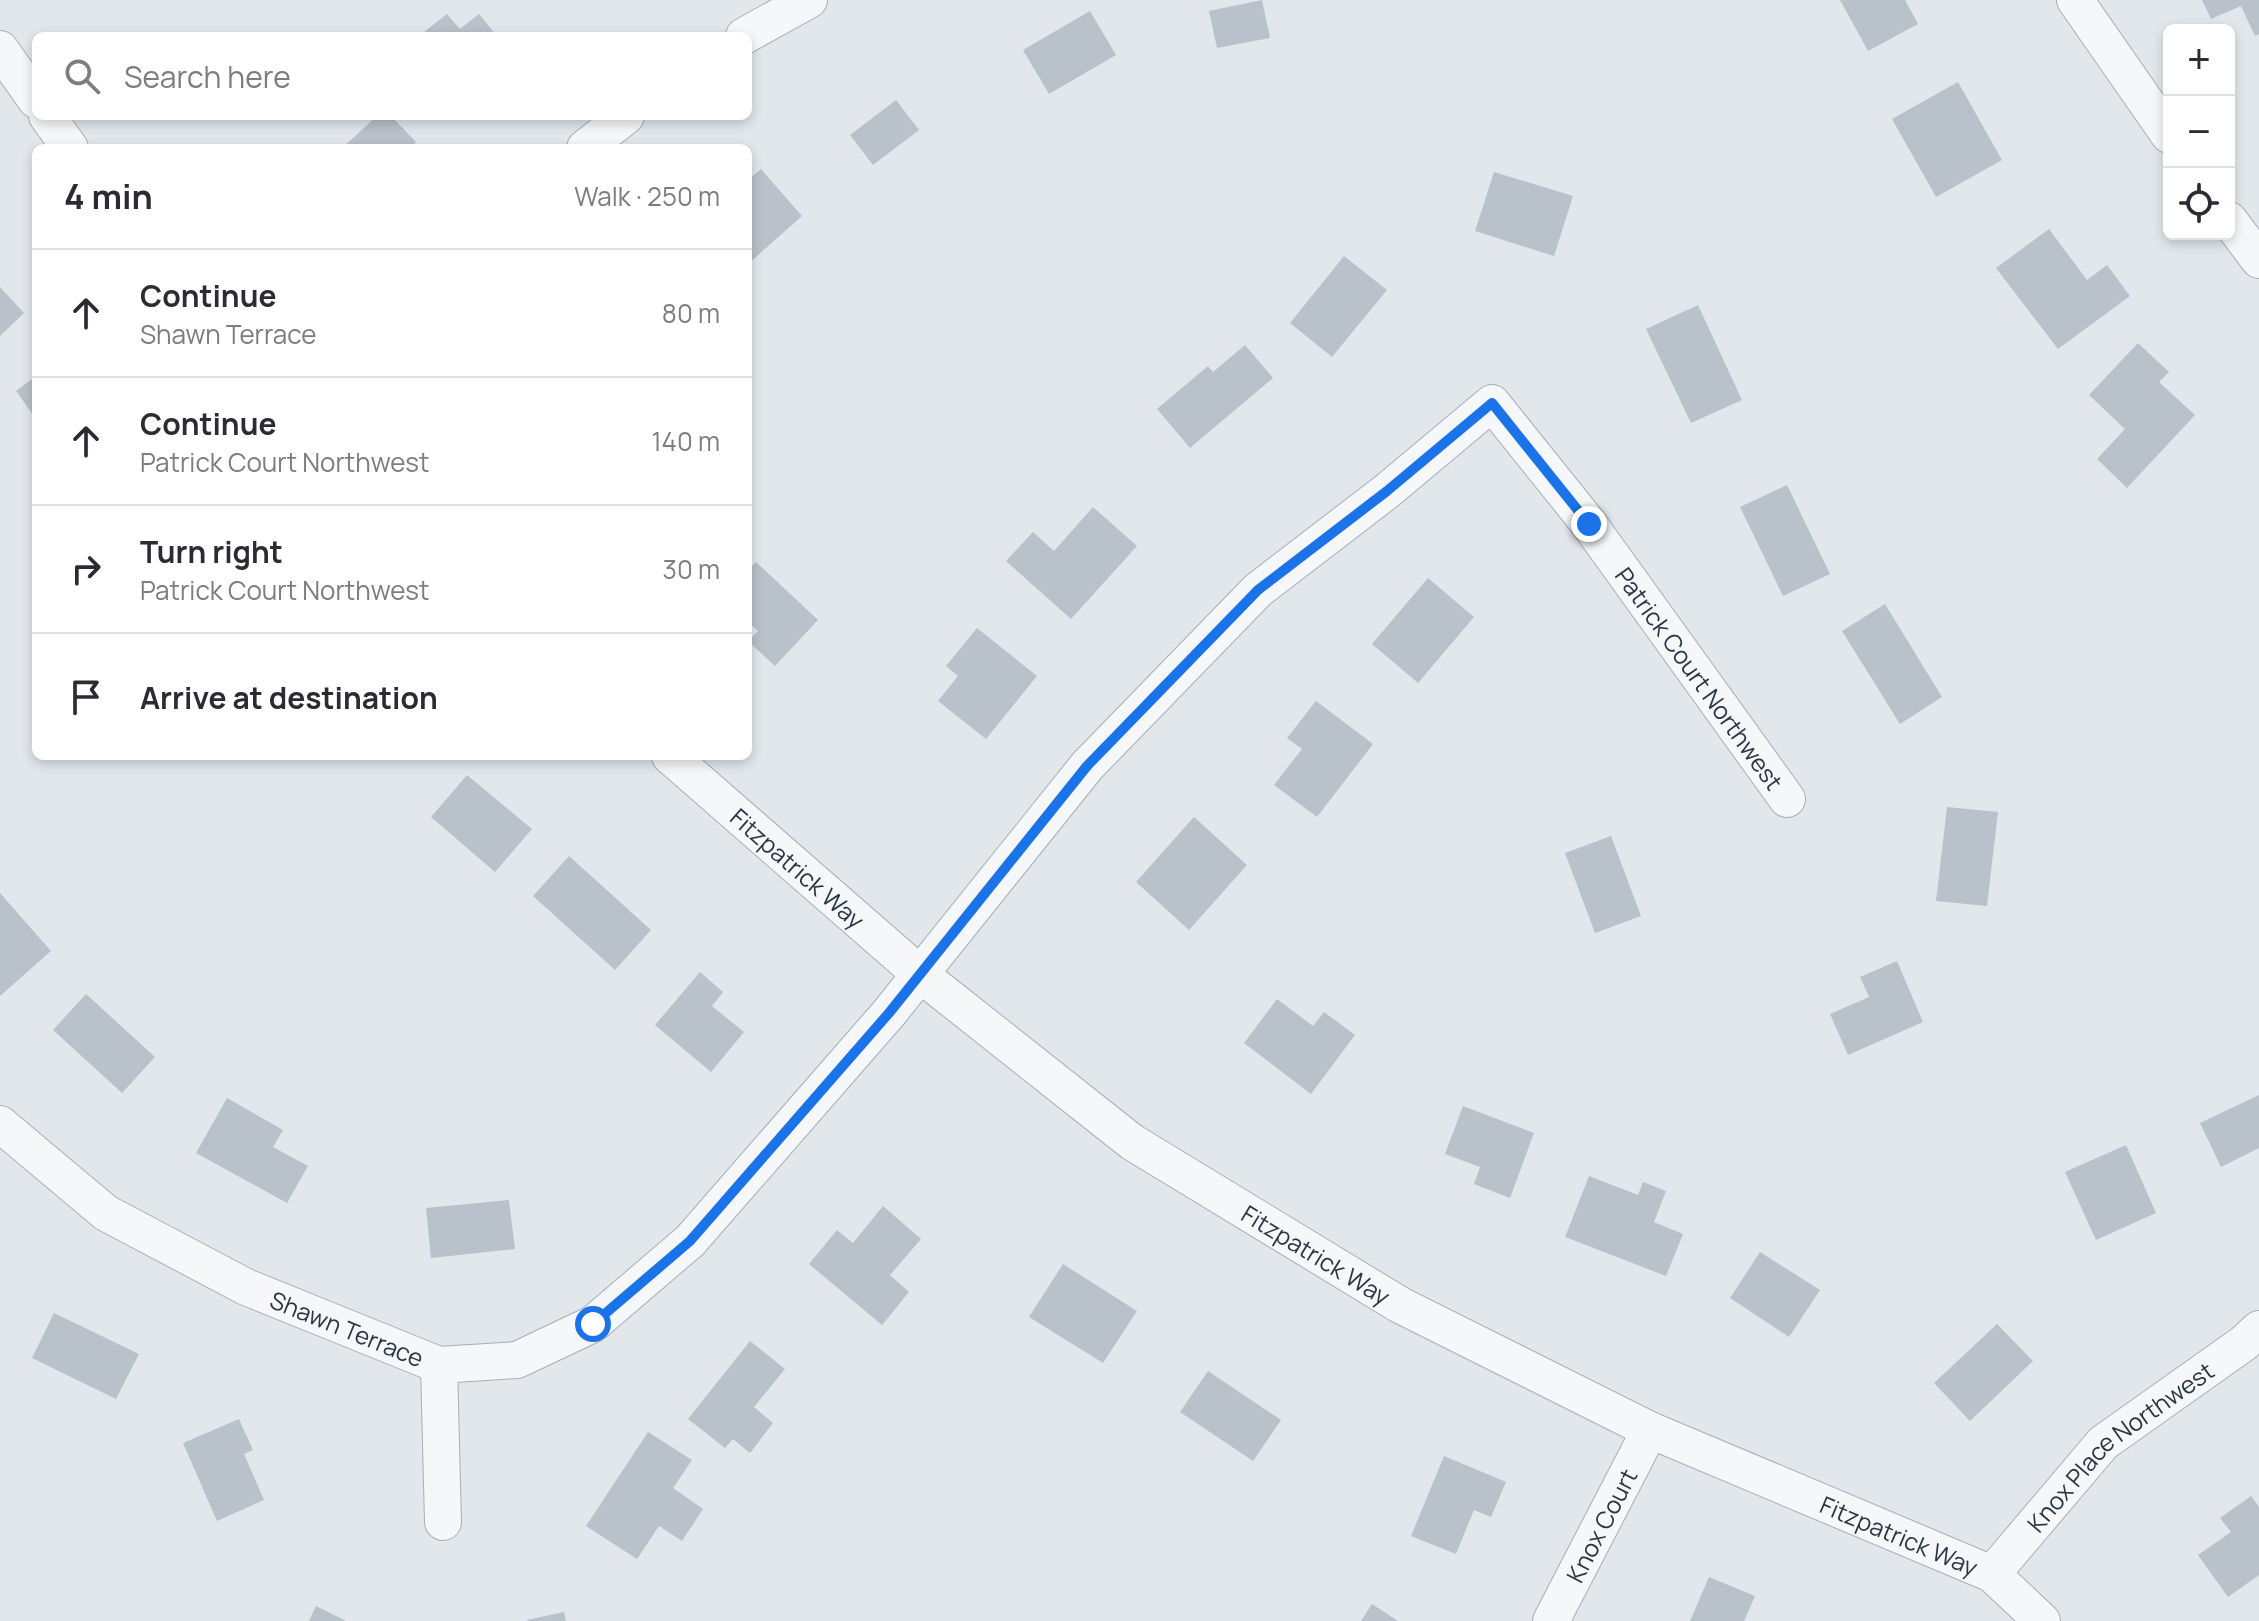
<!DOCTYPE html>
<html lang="en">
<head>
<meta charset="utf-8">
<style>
  body { margin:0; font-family:Manrope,sans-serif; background:#f7f7f7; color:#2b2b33 }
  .controls { position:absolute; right:24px; top:24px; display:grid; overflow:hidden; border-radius:12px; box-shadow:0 4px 12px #0003 }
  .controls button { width:72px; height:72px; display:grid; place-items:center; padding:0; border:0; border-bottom:2px solid #e1e1e2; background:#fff; color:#2b2b33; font:40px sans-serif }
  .stop { position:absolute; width:24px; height:24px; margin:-18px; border:6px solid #1a73e8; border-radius:50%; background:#fff }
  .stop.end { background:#1a73e8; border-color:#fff; box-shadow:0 2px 8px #0008 }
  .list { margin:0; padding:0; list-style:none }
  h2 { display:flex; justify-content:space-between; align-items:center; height:104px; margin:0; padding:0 32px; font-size:34px }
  h2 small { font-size:26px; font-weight:400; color:#7c7c81 }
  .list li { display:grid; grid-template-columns:52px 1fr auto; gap:24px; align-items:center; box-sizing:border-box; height:128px; padding:0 32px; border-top:2px solid #e1e1e2 }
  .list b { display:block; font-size:30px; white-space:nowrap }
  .list p { margin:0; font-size:26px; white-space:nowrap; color:#7c7c81 }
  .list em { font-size:26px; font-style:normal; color:#7c7c81 }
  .icon { flex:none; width:44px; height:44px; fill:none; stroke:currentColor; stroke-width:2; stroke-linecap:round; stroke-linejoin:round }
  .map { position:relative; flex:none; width:2259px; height:1621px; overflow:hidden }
  .search { position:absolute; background:#fff; box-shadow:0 4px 12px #0003; left:32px; top:32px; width:720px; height:88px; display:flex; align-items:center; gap:20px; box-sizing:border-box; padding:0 28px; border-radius:12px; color:#7c7c81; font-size:30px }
  .panel { position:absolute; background:#fff; box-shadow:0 4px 12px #0003; left:32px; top:144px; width:720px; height:616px; border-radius:12px }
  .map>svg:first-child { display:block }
</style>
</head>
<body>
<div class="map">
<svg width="2259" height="1621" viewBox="0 0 2259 1621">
  <rect width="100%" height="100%" fill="#e2e7eb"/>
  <!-- building -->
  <path fill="#b9c1ca" d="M1262 0 1270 38 1217 48 1209 11Z
    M1840 0H1905L1918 24 1868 51Z
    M2202 0H2259V34L2255 36 2241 6 2211 19Z
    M1090 11 1116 55 1049 94 1023 50Z
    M447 14 460 29 479 14 497 36H419Z
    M1958 82 2002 160 1936 197 1892 119Z
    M896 100 919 130 873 165 850 135Z
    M377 116H391L416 142 410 148H342Z
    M761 169 802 216 748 264V180Z
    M1494 172 1573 196 1554 256 1475 231Z
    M2049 229 2087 280 2107 265 2130 296 2058 349 1996 268Z
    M1344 256 1387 290 1332 357 1290 323Z
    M0 287 24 313 0 336Z
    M1698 305 1742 400 1691 423 1646 329Z
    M2138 343 2169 372 2159 382 2195 415 2127 488 2097 459 2125 429 2089 395Z
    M1245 345 1273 378 1190 448 1157 409 1208 366 1213 372Z
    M36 376V419L16 391Z
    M1787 485 1830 574 1783 596 1740 507Z
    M1093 507 1137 546 1071 619 1006 561 1033 532 1054 551Z
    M756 562 818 620 775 666 748 641 758 631 748 622V570Z
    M1428 578 1474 617 1418 683 1372 644Z
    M1885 604 1942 697 1900 724 1842 631Z
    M977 628 1037 676 986 739 938 701 958 676 946 666Z
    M1316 701 1373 744 1317 817 1274 785 1302 749 1287 738Z
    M467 775 532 829 495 872 431 817Z
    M1947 807 1998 812 1987 906 1936 901Z
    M1194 817 1247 865 1189 930 1136 882Z
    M1611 836 1641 916 1595 933 1565 853Z
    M569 856 651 930 615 970 533 896Z
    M0 893 51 951 0 996Z
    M1897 961 1923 1022 1848 1055 1830 1014 1869 997 1860 977Z
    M700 972 723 992 712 1006 744 1032 711 1072 655 1025Z
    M86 994 155 1057 122 1093 53 1030Z
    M1277 999 1313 1026 1324 1012 1355 1035 1311 1094 1244 1043Z
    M2259 1095V1148L2221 1167 2200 1123Z
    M227 1098 283 1130 273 1147 308 1166 287 1203 196 1153Z
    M1463 1106 1534 1133 1510 1198 1474 1184 1480 1167 1445 1154Z
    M2126 1145 2156 1213 2096 1240 2065 1172Z
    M1589 1176 1638 1195 1643 1182 1666 1191 1654 1222 1683 1234 1666 1276 1565 1237Z
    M509 1200 515 1249 431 1258 426 1208Z
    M883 1206 921 1239 890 1275 909 1292 882 1325 809 1264 837 1230 853 1243Z
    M1760 1252 1820 1290 1789 1337 1730 1298Z
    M1063 1264 1137 1311 1103 1363 1029 1317Z
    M54 1313 139 1354 116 1399 32 1358Z
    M1997 1324 2033 1361 1970 1421 1934 1383Z
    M750 1341 785 1369 754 1407 773 1423 750 1453 733 1439 725 1448 688 1419Z
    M1208 1371 1281 1420 1253 1461 1180 1412Z
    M239 1419 253 1450 244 1454 264 1500 217 1521 183 1443Z
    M648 1432 692 1460 673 1488 703 1509 682 1541 659 1526 637 1559 586 1526Z
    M1444 1456 1506 1482 1491 1517 1474 1510 1456 1554 1411 1536Z
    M2251 1496 2259 1507V1575L2228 1597 2198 1555 2231 1532 2220 1518Z
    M1709 1577 1755 1596 1744 1621H1690Z
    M1372 1604 1398 1621H1361Z
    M316 1606 346 1621H309Z
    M564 1612 566 1621H527V1620Z"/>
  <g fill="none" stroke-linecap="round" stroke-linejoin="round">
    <defs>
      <g id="minor">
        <path d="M2075 0 2169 135"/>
        <path d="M744 36 809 0"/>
        <path d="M0 49 36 100"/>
        <path d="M47 116 70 148"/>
        <path d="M585 148 626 116"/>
        <path d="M2229 220 2259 260"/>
        <path id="s1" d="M670 756 921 975 1132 1142 1400 1305 1650 1430 1992 1574 2042 1621"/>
        <path id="s2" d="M0 1124 106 1213 246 1287 439 1365 517 1360 593 1324 690 1241 889 1013 1087 766 1258 590 1387 491 1492 403 1589 524 1787 799"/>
        <path d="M439 1365 443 1522"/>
        <path id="s3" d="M1992 1574 2103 1443 2244 1343 2259 1329"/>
        <path id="s4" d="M1551 1621 1650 1430"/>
      </g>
    </defs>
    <!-- minor casing -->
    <use href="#minor" stroke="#a7aeb6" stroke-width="38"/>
    <!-- minor -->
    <use href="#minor" stroke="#f5f7f9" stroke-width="36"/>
  </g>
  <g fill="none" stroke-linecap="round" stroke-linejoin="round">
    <!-- route -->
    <path stroke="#1a73e8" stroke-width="10" d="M593 1324 690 1241 889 1013 1087 766 1258 590 1387 491 1492 403 1589 524"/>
  </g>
  <g text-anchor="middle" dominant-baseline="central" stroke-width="6" stroke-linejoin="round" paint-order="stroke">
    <!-- street labels -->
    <g font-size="24" fill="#293645" stroke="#f2f5f8">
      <text stroke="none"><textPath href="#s2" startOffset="2304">Patrick Court Northwest</textPath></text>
      <text stroke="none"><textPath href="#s1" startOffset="170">Fitzpatrick Way</textPath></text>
      <text stroke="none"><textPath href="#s1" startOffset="818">Fitzpatrick Way</textPath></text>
      <text stroke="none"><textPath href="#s2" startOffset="406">Shawn Terrace</textPath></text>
      <text stroke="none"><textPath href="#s3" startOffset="182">Knox Place Northwest</textPath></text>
      <text stroke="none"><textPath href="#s4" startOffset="108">Knox Court</textPath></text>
      <text stroke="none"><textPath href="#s1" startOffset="1466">Fitzpatrick Way</textPath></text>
    </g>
  </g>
</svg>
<div class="controls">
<button>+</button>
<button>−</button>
<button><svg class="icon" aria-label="locate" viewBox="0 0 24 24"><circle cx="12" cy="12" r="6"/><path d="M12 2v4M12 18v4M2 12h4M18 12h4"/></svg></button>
</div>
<div class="stop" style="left:593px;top:1324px"></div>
<div class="stop end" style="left:1589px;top:524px"></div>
<div class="search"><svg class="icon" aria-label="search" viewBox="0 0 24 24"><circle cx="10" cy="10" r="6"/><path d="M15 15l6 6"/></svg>Search here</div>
<section class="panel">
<h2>4 min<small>Walk · 250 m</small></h2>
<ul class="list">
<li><svg class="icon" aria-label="ahead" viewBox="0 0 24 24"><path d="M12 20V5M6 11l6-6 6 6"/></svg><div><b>Continue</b><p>Shawn Terrace</p></div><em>80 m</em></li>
<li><svg class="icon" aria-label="ahead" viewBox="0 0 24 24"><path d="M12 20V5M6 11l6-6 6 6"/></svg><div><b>Continue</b><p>Patrick Court Northwest</p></div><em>140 m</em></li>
<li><svg class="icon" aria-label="right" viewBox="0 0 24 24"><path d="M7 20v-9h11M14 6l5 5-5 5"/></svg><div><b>Turn right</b><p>Patrick Court Northwest</p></div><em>30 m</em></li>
<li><svg class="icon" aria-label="arrive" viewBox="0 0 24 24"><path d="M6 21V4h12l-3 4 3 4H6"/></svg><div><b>Arrive at destination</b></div></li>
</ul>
</section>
</div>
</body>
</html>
